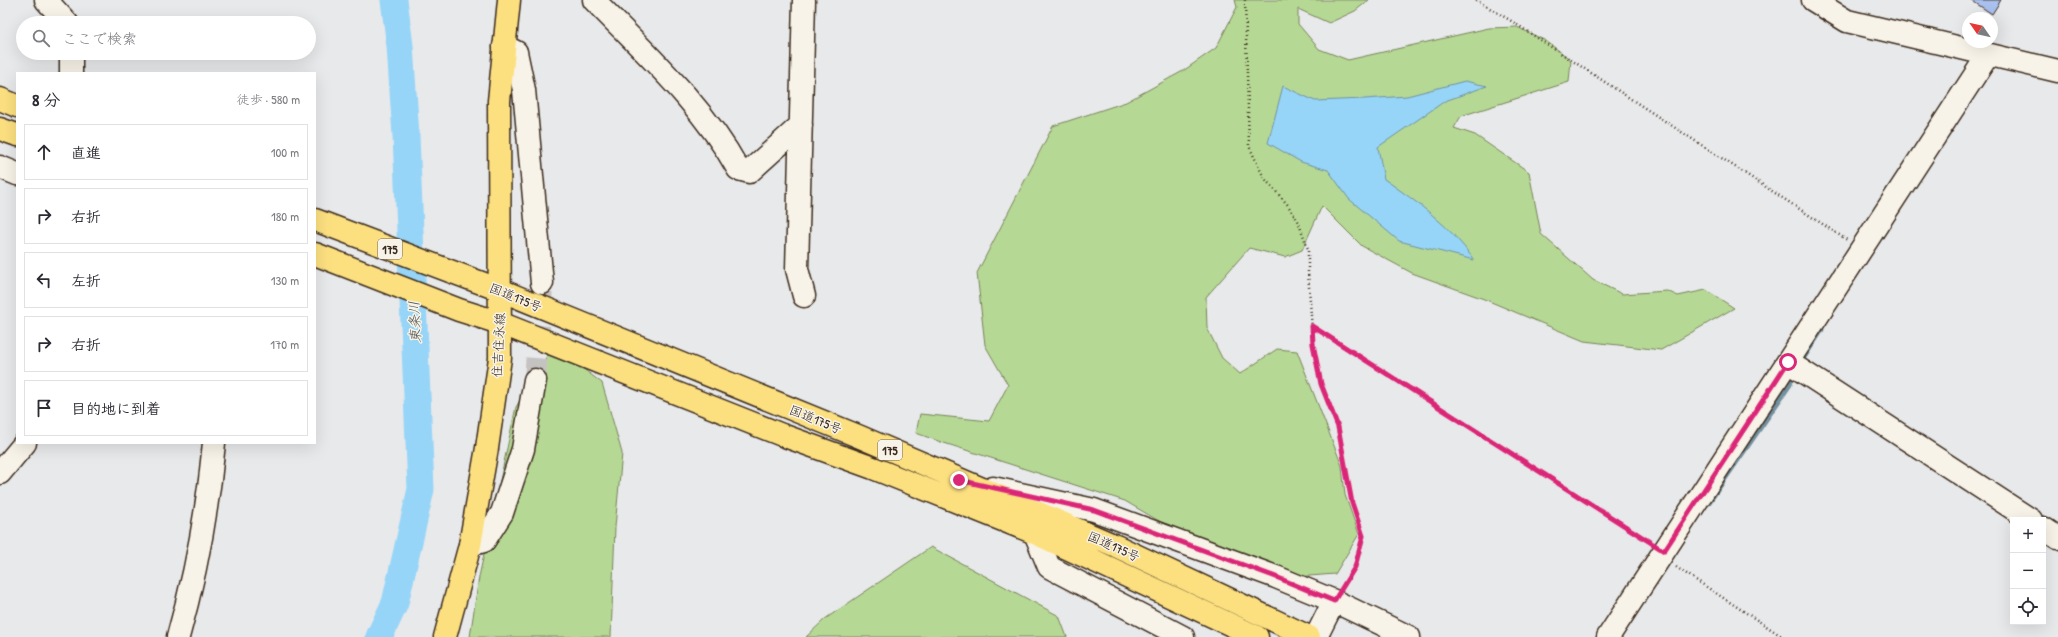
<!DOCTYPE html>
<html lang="ja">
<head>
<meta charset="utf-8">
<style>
  body { margin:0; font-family:"Patrick Hand","Klee One",sans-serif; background:#f7f7f7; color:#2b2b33 }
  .controls { position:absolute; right:12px; bottom:12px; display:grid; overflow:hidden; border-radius:0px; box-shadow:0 4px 16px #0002 }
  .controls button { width:36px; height:36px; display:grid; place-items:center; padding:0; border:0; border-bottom:1px solid #e1e1e2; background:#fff; color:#2b2b33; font:20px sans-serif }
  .compass { position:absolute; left:1962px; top:12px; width:36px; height:36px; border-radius:50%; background:#fff; box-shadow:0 4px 16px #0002; rotate:304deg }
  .stop { position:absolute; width:12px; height:12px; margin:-9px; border:3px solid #db2777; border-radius:50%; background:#fff }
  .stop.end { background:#db2777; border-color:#fff; box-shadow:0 1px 4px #0008 }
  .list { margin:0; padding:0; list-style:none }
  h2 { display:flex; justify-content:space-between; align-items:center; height:52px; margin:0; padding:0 16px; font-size:17px }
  h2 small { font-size:13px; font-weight:400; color:#7c7c81 }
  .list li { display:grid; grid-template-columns:26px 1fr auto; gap:12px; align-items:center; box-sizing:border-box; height:56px; margin:0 8px 8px; padding:0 8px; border:1px solid #e1e1e2; border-radius:0px }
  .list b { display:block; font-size:15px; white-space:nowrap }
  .list em { font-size:13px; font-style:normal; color:#7c7c81 }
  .icon { flex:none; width:22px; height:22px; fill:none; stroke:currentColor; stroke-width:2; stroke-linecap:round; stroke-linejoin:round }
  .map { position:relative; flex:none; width:2058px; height:637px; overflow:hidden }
  .search { position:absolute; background:#fff; box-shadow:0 4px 16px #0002; left:16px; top:16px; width:300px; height:44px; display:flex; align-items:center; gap:10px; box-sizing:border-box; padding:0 14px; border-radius:22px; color:#7c7c81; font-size:15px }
  .panel { position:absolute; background:#fff; box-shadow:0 4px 16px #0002; left:16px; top:72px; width:300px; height:372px; border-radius:0px }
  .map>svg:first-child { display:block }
</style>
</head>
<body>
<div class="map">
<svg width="2058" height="637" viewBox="0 0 2058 637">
  <rect width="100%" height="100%" fill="#e8e9ea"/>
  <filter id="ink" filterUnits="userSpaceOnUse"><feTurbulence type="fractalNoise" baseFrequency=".025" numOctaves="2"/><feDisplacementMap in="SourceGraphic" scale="8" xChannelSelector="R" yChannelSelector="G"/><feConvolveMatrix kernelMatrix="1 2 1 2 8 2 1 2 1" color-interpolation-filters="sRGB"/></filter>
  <g filter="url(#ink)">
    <!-- green -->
    <path fill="#b5d994" stroke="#788259" d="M1235 0H1369L1355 11 1329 23 1298 9V24L1319 49 1348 60 1489 28 1517 27 1546 41 1571 60 1569 82 1461 116 1454 128 1475 135 1529 172 1541 234 1593 280 1622 294 1667 291 1678 296 1706 290 1734 308 1661 350 1584 341 1484 299 1412 273 1362 246 1322 206 1302 250 1285 257 1249 248 1206 297 1207 328 1222 358 1240 374 1277 349 1297 351 1342 466 1345 495 1359 534 1335 574 1296 577 1200 545 1125 501 941 442 916 433 920 414 989 421 1008 385 985 345 977 273 1053 126 1126 102 1183 71 1216 48 1237 7Z
      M553 346 602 383 622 453 615 527 611 637H470L479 577 516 407Z
      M931 547 1059 616 1067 637H806L825 619Z"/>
    <!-- water -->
    <path fill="#96d5f8" stroke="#7291a1" d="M1465 81 1487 86 1445 101 1378 147 1384 179C1417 202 1451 226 1474 260L1399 241 1349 199 1328 170 1301 162 1268 143 1283 86 1315 101 1365 99 1407 96Z"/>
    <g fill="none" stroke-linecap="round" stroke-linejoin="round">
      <!-- stream -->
      <path stroke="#7291a1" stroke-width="4.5" d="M1800 364 1822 330
        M1708 504 1790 385 1793 373"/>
      <!-- river -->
      <path stroke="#96d5f8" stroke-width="27" d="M379 637 395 603 421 489 406 136 400 46 394 0"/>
    </g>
    <!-- building -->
    <path fill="#aac2f0" stroke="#3b2a1e" d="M1971 0H2001L1992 14Z"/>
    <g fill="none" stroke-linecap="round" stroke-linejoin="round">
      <!-- minor-tunnel -->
      <path stroke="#c5c3c1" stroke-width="22" stroke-dasharray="22 11" stroke-linecap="butt" d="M535 380 542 288"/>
      <defs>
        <path id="minor" d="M46 0 67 23
          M594 0C645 53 702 104 738 169L749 172 801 125
          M804 0 797 269 804 296
          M1813 0 1847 21 2058 71
          M504 46 516 52 524 90 542 283
          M71 73V53
          M0 167 17 174
          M1788 362 2031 520
          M0 473 25 443
          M993 488 1094 510 1276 577 1334 601 1409 637
          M2043 528 2058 538
          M1035 533 1049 567 1183 637
          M470 545 484 541 502 513 523 449 535 380
          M178 637C196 573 208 509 214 443
          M1316 637 1334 601
          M1608 637 1988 55"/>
        <path id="major" d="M445 637 470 545 487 448 500 358 499 101 509 0"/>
        <path id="highway" d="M0 99 17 106
          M0 129 17 135
          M315 220 500 290 858 436 1116 546 1309 637
          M315 254 459 310 500 323 782 435 873 468 1035 533 1257 637"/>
      </defs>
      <!-- minor casing -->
      <use href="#minor" stroke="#3b2a1e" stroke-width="25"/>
      <!-- major casing -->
      <use href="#major" stroke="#3b2a1e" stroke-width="25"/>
      <!-- highway casing -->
      <use href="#highway" stroke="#3b2a1e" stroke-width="25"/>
      <!-- path -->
      <path stroke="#3b2a1e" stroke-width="2.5" stroke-dasharray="1 3" stroke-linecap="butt" d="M1245 0 1249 146 1264 178 1287 204 1298 221 1308 249V272L1313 344 1321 384 1338 427 1352 503 1363 536 1355 567 1344 585
        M1476 0 1513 22 1847 240
        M1312 326 1649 541
        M1676 567 1783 637"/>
      <!-- minor -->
      <use href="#minor" stroke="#f7f3e8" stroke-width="22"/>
      <!-- major -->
      <use href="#major" stroke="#fce080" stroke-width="22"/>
      <!-- highway -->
      <use href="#highway" stroke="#fce080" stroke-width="22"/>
    </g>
  </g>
  <g fill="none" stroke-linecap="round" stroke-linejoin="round" filter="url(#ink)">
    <!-- route -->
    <path stroke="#db2777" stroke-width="5" d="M959 480 1094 510 1276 577 1334 601 1355 567 1363 536 1352 503 1338 427 1321 384 1313 344 1312 326 1664 551 1788 362"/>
  </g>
  <g text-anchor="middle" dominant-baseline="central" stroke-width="3" stroke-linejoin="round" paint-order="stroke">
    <!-- shield labels -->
    <g fill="#f7f3e8" stroke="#73665b" stroke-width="1">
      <rect x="378" y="239" width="24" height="20" rx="3"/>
      <rect x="878" y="440" width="24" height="20" rx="3"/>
    </g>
    <g font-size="12" font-weight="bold" fill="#3b2a1e">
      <text x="390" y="249">175</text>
      <text x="890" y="450">175</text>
    </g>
    <!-- street labels -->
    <g font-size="13" fill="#3b2a1e" stroke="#f7f3e8">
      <text transform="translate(516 297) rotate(22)">国道175号</text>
      <text transform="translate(498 345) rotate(-87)">住吉住永線</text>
      <text transform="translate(816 419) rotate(22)">国道175号</text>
      <text transform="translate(1114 546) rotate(24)">国道175号</text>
    </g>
    <!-- water labels -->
    <g font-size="14" font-style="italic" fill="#525554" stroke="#f7f3e8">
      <text transform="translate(414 322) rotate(-93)">東条川</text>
    </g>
  </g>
</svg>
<div class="controls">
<button>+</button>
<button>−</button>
<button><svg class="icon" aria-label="locate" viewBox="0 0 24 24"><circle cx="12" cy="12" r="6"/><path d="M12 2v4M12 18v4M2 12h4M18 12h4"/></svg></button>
</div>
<svg class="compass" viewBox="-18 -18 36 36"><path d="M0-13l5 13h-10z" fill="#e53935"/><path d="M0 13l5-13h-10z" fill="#7c7c81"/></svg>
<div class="stop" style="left:1788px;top:362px"></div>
<div class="stop end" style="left:959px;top:480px"></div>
<div class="search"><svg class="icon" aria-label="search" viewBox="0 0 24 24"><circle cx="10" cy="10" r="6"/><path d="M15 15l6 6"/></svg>ここで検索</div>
<section class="panel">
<h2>8 分<small>徒歩 · 580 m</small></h2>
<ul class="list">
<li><svg class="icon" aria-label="ahead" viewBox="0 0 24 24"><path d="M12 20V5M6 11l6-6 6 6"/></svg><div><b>直進</b></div><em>100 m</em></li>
<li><svg class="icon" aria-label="right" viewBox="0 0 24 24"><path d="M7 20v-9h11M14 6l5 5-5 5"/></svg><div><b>右折</b></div><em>180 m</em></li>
<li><svg class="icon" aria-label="left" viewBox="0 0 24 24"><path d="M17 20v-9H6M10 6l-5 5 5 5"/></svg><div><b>左折</b></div><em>130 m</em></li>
<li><svg class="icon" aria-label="right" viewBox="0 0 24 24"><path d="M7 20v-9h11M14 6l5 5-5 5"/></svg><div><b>右折</b></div><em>170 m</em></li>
<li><svg class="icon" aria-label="arrive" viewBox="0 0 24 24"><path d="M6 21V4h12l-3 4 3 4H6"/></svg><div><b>目的地に到着</b></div></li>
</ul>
</section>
</div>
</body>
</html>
